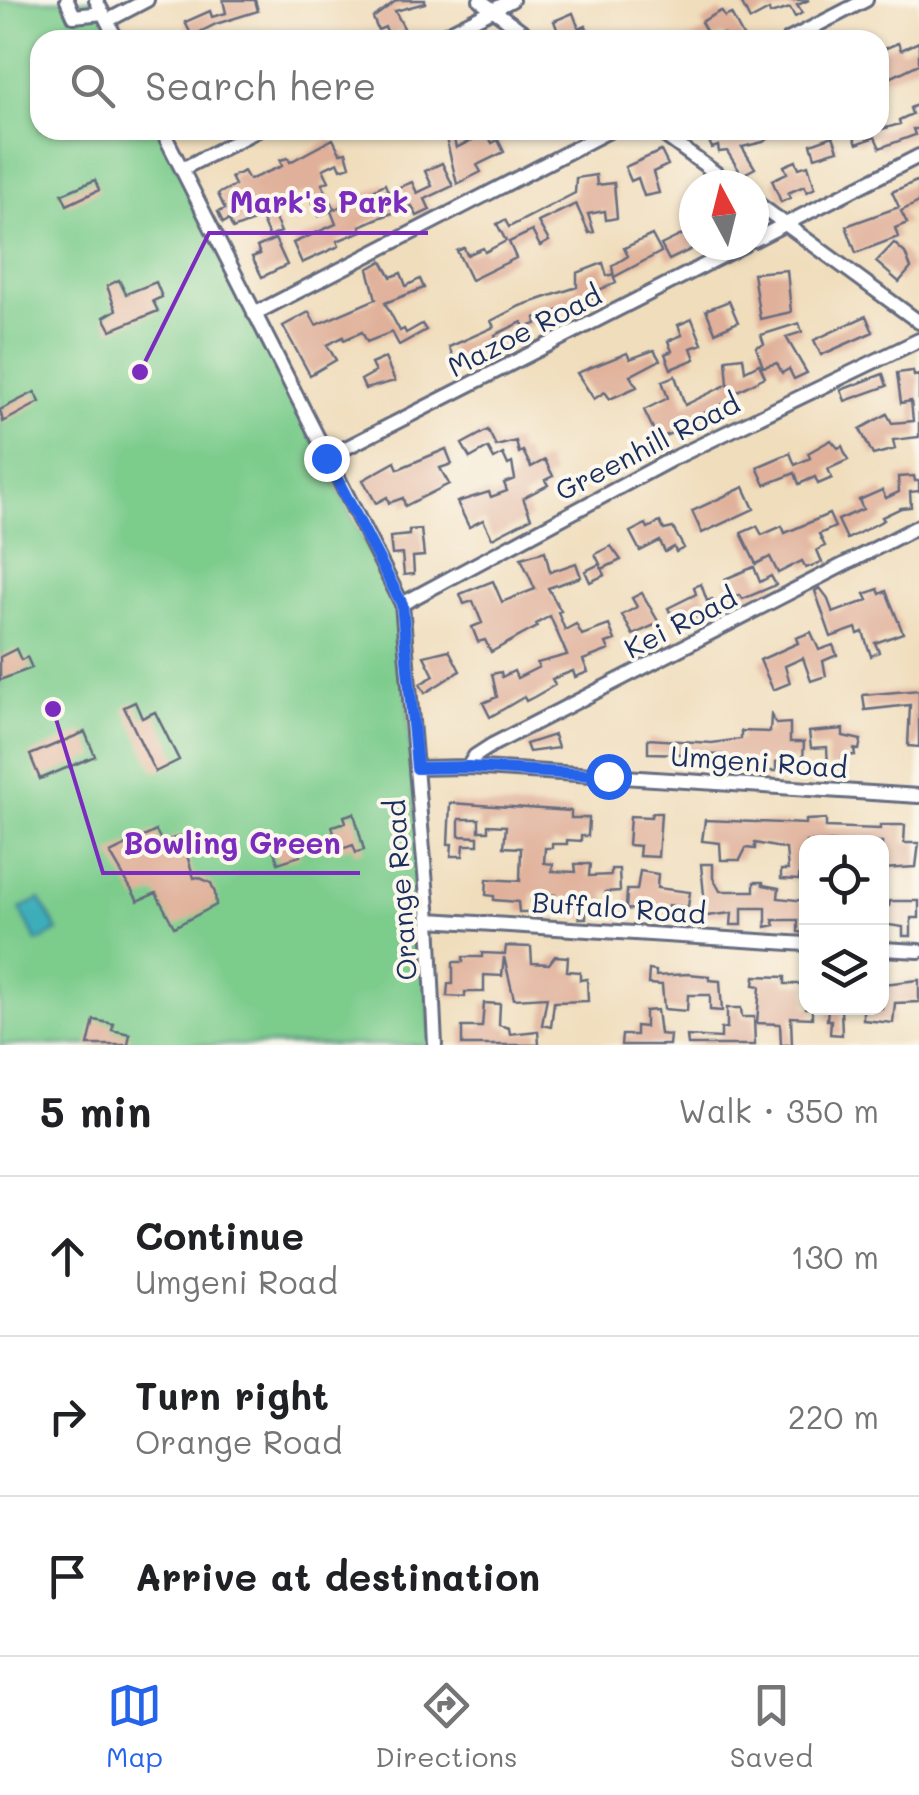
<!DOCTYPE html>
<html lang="en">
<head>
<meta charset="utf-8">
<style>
  body { margin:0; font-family:Mali,sans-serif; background:#f6f6f6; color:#202124 }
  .controls { position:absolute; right:30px; bottom:30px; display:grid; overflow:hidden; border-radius:20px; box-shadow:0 2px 8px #0004 }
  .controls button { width:90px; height:90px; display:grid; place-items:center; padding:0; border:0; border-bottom:2px solid #e0e0e0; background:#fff; color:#202124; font:50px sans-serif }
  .compass { position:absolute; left:679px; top:170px; width:90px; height:90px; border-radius:50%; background:#fff; box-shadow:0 2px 8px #0004; rotate:353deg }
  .stop { position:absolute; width:30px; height:30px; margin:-22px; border:8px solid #2563eb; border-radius:50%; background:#fff }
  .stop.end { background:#2563eb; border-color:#fff; box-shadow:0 2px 10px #0008 }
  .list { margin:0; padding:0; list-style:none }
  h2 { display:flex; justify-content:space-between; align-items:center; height:130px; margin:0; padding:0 40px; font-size:42px }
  h2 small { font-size:32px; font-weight:400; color:#757577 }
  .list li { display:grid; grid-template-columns:65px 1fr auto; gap:30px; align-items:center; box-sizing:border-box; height:160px; padding:0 40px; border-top:2px solid #e0e0e0 }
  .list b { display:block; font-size:38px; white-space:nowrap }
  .list p { margin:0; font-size:32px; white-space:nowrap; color:#757577 }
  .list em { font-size:32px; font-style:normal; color:#757577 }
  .icon { flex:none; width:55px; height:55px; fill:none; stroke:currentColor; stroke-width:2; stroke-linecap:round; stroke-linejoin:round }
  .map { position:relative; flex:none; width:919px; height:1045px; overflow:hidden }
  .search { position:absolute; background:#fff; box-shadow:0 2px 8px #0004; left:30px; right:30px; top:30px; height:110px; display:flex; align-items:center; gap:25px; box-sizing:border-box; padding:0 35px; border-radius:30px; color:#757577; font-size:38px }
  .sheet { height:610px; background:#fff }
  nav { display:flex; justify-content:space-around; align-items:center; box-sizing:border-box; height:140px; border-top:2px solid #e0e0e0; background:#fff; font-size:28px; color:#757577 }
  nav a { display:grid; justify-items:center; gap:5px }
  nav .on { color:#2563eb }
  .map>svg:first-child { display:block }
</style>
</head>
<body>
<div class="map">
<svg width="919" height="1045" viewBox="0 0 919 1045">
  <rect width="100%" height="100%" fill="#fbf7ec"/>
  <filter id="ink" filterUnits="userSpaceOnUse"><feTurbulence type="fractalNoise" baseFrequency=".01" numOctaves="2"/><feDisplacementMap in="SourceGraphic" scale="20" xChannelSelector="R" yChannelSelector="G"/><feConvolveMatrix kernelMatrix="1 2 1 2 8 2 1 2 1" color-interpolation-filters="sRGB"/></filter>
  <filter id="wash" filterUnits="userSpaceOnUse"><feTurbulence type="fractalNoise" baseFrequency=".0048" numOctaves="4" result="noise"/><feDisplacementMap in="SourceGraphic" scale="40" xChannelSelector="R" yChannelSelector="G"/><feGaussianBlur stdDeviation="2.25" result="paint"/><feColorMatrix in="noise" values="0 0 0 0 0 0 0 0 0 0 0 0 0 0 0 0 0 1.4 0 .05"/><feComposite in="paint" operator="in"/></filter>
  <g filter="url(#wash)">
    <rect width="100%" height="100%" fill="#f0ddbc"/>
    <!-- green -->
    <path fill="#7ccc8c" stroke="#4c7e75" stroke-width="2.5" d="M0 0H96L116 40H40V130H160L401 615 432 1045H0Z"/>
    <!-- water -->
    <path fill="#3eadba" stroke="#2c6e8c" stroke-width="2.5" d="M40 899 58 931 37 942 20 909Z"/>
    <g id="blocks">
      <!-- building -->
      <path fill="#e0b09a" d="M223 0H255L258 11 216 24 198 33 201 40H176L191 34 185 22 210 11 212 17 226 13Z
        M397 0H425V3L395 11 404 28 390 36 385 27 378 30 373 18Z
        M740 0H809L797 5 802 13 795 17 790 8 770 14 769 10 750 20Z
        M721 11 725 17 731 14 745 40H726L723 34 712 40H687L706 31 701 22Z
        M573 13 579 29 586 26 591 40H580L577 34 561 40 554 21Z
        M919 42V64L892 77 882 78 879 51 898 43 901 50Z
        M919 104V129H913L915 135 880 148 875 137 857 144 851 130H879L900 124 899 120 912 114 910 108Z
        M444 130H452L456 148 487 133 492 143 498 140 504 152 477 165 481 172 457 184Z
        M704 130H782L763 142 742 147 755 168 742 175 727 151 719 152 718 146 712 148Z
        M833 136 838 150 815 157 811 144Z
        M333 139 340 153 346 152 350 166 341 169 338 162 323 169 329 181 322 184 335 209 319 216 309 193 284 200 286 204 272 212 281 232 269 237 261 218 233 229 229 220 223 223 218 212 225 209 218 194 235 185 231 177 244 171 249 180 282 166 280 160 288 158 290 162Z
        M661 151 668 165 653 172 659 193 644 196 638 178 631 181 625 167Z
        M796 161 799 168 808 165 815 188 807 192 804 186 788 193 790 198 781 202 772 180 787 173 784 166Z
        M442 163 453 186 425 199 430 210 417 216 412 206 376 219 360 226 362 231 337 241 339 246 302 263 293 243 336 224 331 211 385 184 388 192 412 182 417 193 432 186 425 171Z
        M596 175 597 185 614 183 617 218 606 220 605 211 588 214 594 232 589 233 576 204 538 222 549 241 540 246 532 231 509 242 516 258 471 280 457 251 464 248 467 255 483 248 485 252 506 241 497 224 505 220 509 227 575 193 576 178Z
        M95 180 99 190 67 205 62 194Z
        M919 180V202L901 211 907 223 895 228 898 237 856 253 846 226 899 207 892 192Z
        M694 229V248L669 260 661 245Z
        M652 235 661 252 614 277 612 266 628 256 624 248Z
        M275 239 287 265 262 277 252 257 260 254 257 247Z
        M894 243 905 253 911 268 899 282 876 262Z
        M382 261 391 277 401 273 406 286 420 279 424 288 385 303 400 331 404 329 406 333 422 324 426 330 399 345 392 332 367 342 362 332 344 340 343 337 327 345 336 360 310 375 283 326 309 312 316 325 376 299 368 269Z
        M603 263 607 276 613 274 616 283 596 291 593 298 571 307 535 318 536 324 524 328 522 322 495 335 502 356 487 361 484 352 456 364 449 347 494 327 491 321 520 306 577 287V273Z
        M787 270 791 312 760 319 753 273Z
        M119 280 126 294 156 282 162 297 153 301 158 311 111 330 104 317 116 310 107 286Z
        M729 301 738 322 715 332 706 310Z
        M866 316 873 332 821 355 814 340Z
        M692 319 702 344 691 348 695 359 671 369 665 354 672 351 668 341 682 335 678 325Z
        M799 323 802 332 786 337 807 373 794 379 789 369 782 373 777 363 763 367 756 347 764 344 761 335Z
        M654 350 660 360 630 376 637 387 610 399 605 392 594 399 577 373 627 353 630 359Z
        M743 357 745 371 759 364 765 377 730 395 732 400 700 415 701 418 695 421 699 431 682 437 679 430 658 439 644 410 668 398 662 381 675 376 685 405 728 384 726 359Z
        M385 358 395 381 365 389 361 380 375 372 371 364Z
        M913 371 914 376 919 375V437L893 440 895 449 873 455 860 429 887 414 892 423 913 421 911 401 901 403 897 373Z
        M883 374 887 386 845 401 841 390Z
        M35 392 40 402 3 422 0 410Z
        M488 430 496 446 516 441 519 453 523 451 531 467 545 460 553 476 545 480 548 485 523 498 531 518 492 538 483 520 469 527 457 502 489 492 491 497 507 491 504 483 515 479 512 463 508 465 503 454 494 459 488 448 470 458 462 444Z
        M831 440 838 448 842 446 848 460 828 469 832 478 818 484 815 477 799 484 795 473 765 485 757 467 790 453 795 465 810 458 808 453Z
        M446 449 452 464 440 468 449 484 405 506 403 498 389 503 387 497 376 503 363 480 395 462 398 469Z
        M914 476 915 481H919V491L910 492 911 507 901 508 882 517 884 520 847 539 838 520 863 509 859 500 882 490 886 498 899 492 898 477Z
        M744 487 754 509 702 533 692 511Z
        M829 514 835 527 819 534 825 546 817 550 822 562 806 568 802 561 778 573 770 557 756 564 741 533 757 526 762 535 782 526 785 533Z
        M660 522 664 530 673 528 684 548 676 552 674 547 665 552 660 541 640 551 630 532 646 524 648 528Z
        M421 529 424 556 413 557 414 574 404 575 402 554 392 555 390 537 409 535V530Z
        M611 546 621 560 602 569 600 565 605 575 590 582 585 571 600 564 595 554Z
        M545 551 550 572 576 563 581 577 548 588 561 611 558 612 565 630 576 624 582 635 609 625 615 640 606 643 609 650 583 660 588 672 575 677 573 671 552 679 555 685 534 697 526 701 524 697 490 717 483 703 497 697 492 674 501 672 502 677 514 671 517 678 539 667 537 663 567 655 550 616 536 624 537 627 491 652 485 640 478 642 472 627 482 623 473 601 464 604 460 594 493 581 502 602 535 589 521 558Z
        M754 567 760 582 771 576 776 585 743 599 740 595 733 598 725 579Z
        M701 584 707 601 712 599 716 608 676 624 668 608 696 594 694 587Z
        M820 588 827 597 833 613 868 600 865 594 878 589 880 594 886 591 903 633 875 643 879 652 871 656 863 632 858 634 856 628 831 637 815 591Z
        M642 593 659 623 633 635 622 615 637 607 632 598Z
        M811 632 819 650 833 645 837 655 823 661 826 676 811 681 803 658 785 666 790 683 773 690 760 660 798 643 796 638Z
        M16 649 21 660 27 657 32 668 0 680V657Z
        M449 650 460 671 425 693 420 684 434 676 424 656Z
        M919 690V747L908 746 910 705 865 710 863 695Z
        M135 702 142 718 155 712 179 760 155 772 124 707Z
        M771 715 776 724 790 723V742H804L803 760H781L776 762V771H766V761H750L751 767 741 768 740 760H724V755L648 753V739L712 743 741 739V731L770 732Z
        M843 729V736L861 740 859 750 854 749 855 755 843 756V767L828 768 827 747 811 748 809 732Z
        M85 732 95 756 40 779 30 755Z
        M554 735 558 748 529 752 526 744Z
        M450 803 571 811V818H589L588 836H581V841L567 840V844H552V848H545L544 863 553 864 552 871 576 872 575 864H590L589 876 611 875V869H619L620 891 605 892 606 909 586 910V918H579V899L555 898V895L533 893 530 912H519L518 902 494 900V896L486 895 487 879 520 881 521 848 504 847 506 826 488 825V831H479V819H459V836L478 837V845H464L463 856H451L452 844H448Z
        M354 813 364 850 356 853 353 845 338 850 337 845 330 846 329 838 335 837 332 826 346 822 344 816Z
        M652 813H661L658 857 639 856 640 846 628 845 630 816 651 817Z
        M826 819V827L880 829V825H905L904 843H919L916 867 882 869V842H806V853H801L799 880 781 879V870H788L786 849 755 843V849L746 848 740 860H721L720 843 702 841 705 820 806 824V820Z
        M156 831 162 842 181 836 194 878 198 877 211 883 215 893 216 905 174 927 156 893 138 901 110 853Z
        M294 838 300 856 278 863 272 845Z
        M701 864H713V878L720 891H754V882H763V885L779 888 778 898 806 901V933L798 932V920H773L775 925 766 927V908H742V925H731L732 913 706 916Z
        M640 871 658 874 657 888 690 892 688 907 668 905 667 912 626 909 627 890H637Z
        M890 901H919V918H911V936H903V927L882 924V906H889Z
        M506 946 531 947 532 963 549 964 555 956 568 957 567 971 580 972V980L587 979 588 1001 554 1002 551 1027 542 1025 547 997 514 999 504 957 502 976 484 975V992H465V997L447 996 448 984H453V962H463V957H482V953L505 954Z
        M649 970 656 971V976L688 974 709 976V980L720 981 722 1011 710 1010V995H688L687 1011 664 1009 662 985 648 984Z
        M755 976 785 977V984H806V1008H812V1018L791 1017 792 1045H781L780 1024 757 1023 760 986 754 985Z
        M919 980V1002L895 1003 893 1023 863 1020V1008H882L883 984Z
        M484 1003 500 1004 499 1025 509 1028 510 1034 538 1031 539 1045H462V1027H482Z
        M727 1008H741L742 1017H754L755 1045H688L687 1036 721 1038V1029L727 1028Z
        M828 1008H841L842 1035 830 1034 831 1020H827Z
        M657 1010 660 1034 670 1035 669 1045H621L622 1035H636V1026L645 1027V1011Z
        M94 1020 114 1024 112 1030 130 1034 128 1045H88Z"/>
    </g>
  </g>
  <g filter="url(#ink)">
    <use href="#blocks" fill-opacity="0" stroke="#666c7f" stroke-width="2.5"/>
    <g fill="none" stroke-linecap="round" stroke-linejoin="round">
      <defs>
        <path id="minor" d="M67 0 74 16 103 13
          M96 0 117 40
          M480 0 534 40
          M107 21 147 0
          M434 40 512 0
          M788 40 866 0
          M162 130 402 604 429 920 435 1045
          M657 130 732 185
          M182 169 258 130
          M754 201 919 322
          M754 240 919 156
          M254 314 611 130
          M326 458 744 245
          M402 604 672 459 919 340
          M468 767 475 756 492 745 919 526
          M417 768 468 767 919 796
          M429 920 806 944
          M882 949 919 951"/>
      </defs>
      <!-- minor casing -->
      <use href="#minor" stroke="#666c7f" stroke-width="18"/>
      <!-- minor -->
      <use href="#minor" stroke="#fff" stroke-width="12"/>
    </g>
  </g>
  <g fill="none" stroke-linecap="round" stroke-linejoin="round" filter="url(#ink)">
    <!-- route -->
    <path stroke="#2563eb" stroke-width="12" d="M326 458 402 604 417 768 468 767 608 776"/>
  </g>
  <g text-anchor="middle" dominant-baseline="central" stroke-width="8" stroke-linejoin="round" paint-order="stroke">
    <!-- street labels -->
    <g font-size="28" fill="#1b2f5e" stroke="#fbf7ec">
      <text transform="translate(524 330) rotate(-27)">Mazoe Road</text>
      <text transform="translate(647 446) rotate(-27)">Greenhill Road</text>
      <text transform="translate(680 622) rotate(-27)">Kei Road</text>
      <text transform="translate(759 761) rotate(4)">Umgeni Road</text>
      <text transform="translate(400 890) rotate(-94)">Orange Road</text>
      <text transform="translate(619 907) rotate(4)">Buffalo Road</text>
    </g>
  </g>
  <!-- callouts -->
  <path fill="none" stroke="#7b2cbf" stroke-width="4" d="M140 372L209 233H428M53 709L103 873H360"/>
  <g fill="#7b2cbf" stroke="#fbf7ec" stroke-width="4">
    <circle cx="140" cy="372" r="10"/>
    <circle cx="53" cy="709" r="10"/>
  </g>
  <g font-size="30" text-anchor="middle" font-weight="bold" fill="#7b2cbf" stroke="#fbf7ec" stroke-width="8" stroke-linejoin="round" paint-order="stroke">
    <text x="319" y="213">Mark's Park</text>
    <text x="232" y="854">Bowling Green</text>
  </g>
</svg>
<div class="controls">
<button><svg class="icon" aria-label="locate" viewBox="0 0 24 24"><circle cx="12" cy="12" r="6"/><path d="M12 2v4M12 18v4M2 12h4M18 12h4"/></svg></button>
<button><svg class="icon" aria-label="layers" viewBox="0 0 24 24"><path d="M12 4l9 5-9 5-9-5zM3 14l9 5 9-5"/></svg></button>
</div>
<svg class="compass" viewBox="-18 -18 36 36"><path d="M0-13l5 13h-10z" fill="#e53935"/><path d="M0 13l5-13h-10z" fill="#757577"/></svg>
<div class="stop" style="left:608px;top:776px"></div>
<div class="stop end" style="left:326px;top:458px"></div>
<div class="search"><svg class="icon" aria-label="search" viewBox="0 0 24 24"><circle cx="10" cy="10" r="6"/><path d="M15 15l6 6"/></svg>Search here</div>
</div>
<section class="sheet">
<h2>5 min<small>Walk · 350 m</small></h2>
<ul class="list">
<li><svg class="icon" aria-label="ahead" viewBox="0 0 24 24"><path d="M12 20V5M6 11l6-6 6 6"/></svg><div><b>Continue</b><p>Umgeni Road</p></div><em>130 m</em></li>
<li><svg class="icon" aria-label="right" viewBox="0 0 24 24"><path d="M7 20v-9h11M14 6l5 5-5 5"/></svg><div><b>Turn right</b><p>Orange Road</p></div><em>220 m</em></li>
<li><svg class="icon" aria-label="arrive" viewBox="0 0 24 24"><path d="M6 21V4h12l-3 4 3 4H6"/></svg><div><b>Arrive at destination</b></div></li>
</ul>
</section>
<nav>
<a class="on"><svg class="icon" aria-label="map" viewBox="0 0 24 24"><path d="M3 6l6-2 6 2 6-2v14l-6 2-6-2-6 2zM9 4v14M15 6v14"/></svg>Map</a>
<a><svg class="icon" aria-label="directions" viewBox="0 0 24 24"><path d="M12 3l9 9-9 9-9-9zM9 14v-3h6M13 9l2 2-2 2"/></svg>Directions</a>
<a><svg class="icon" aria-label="saved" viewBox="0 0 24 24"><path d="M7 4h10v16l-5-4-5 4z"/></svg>Saved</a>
</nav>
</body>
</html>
